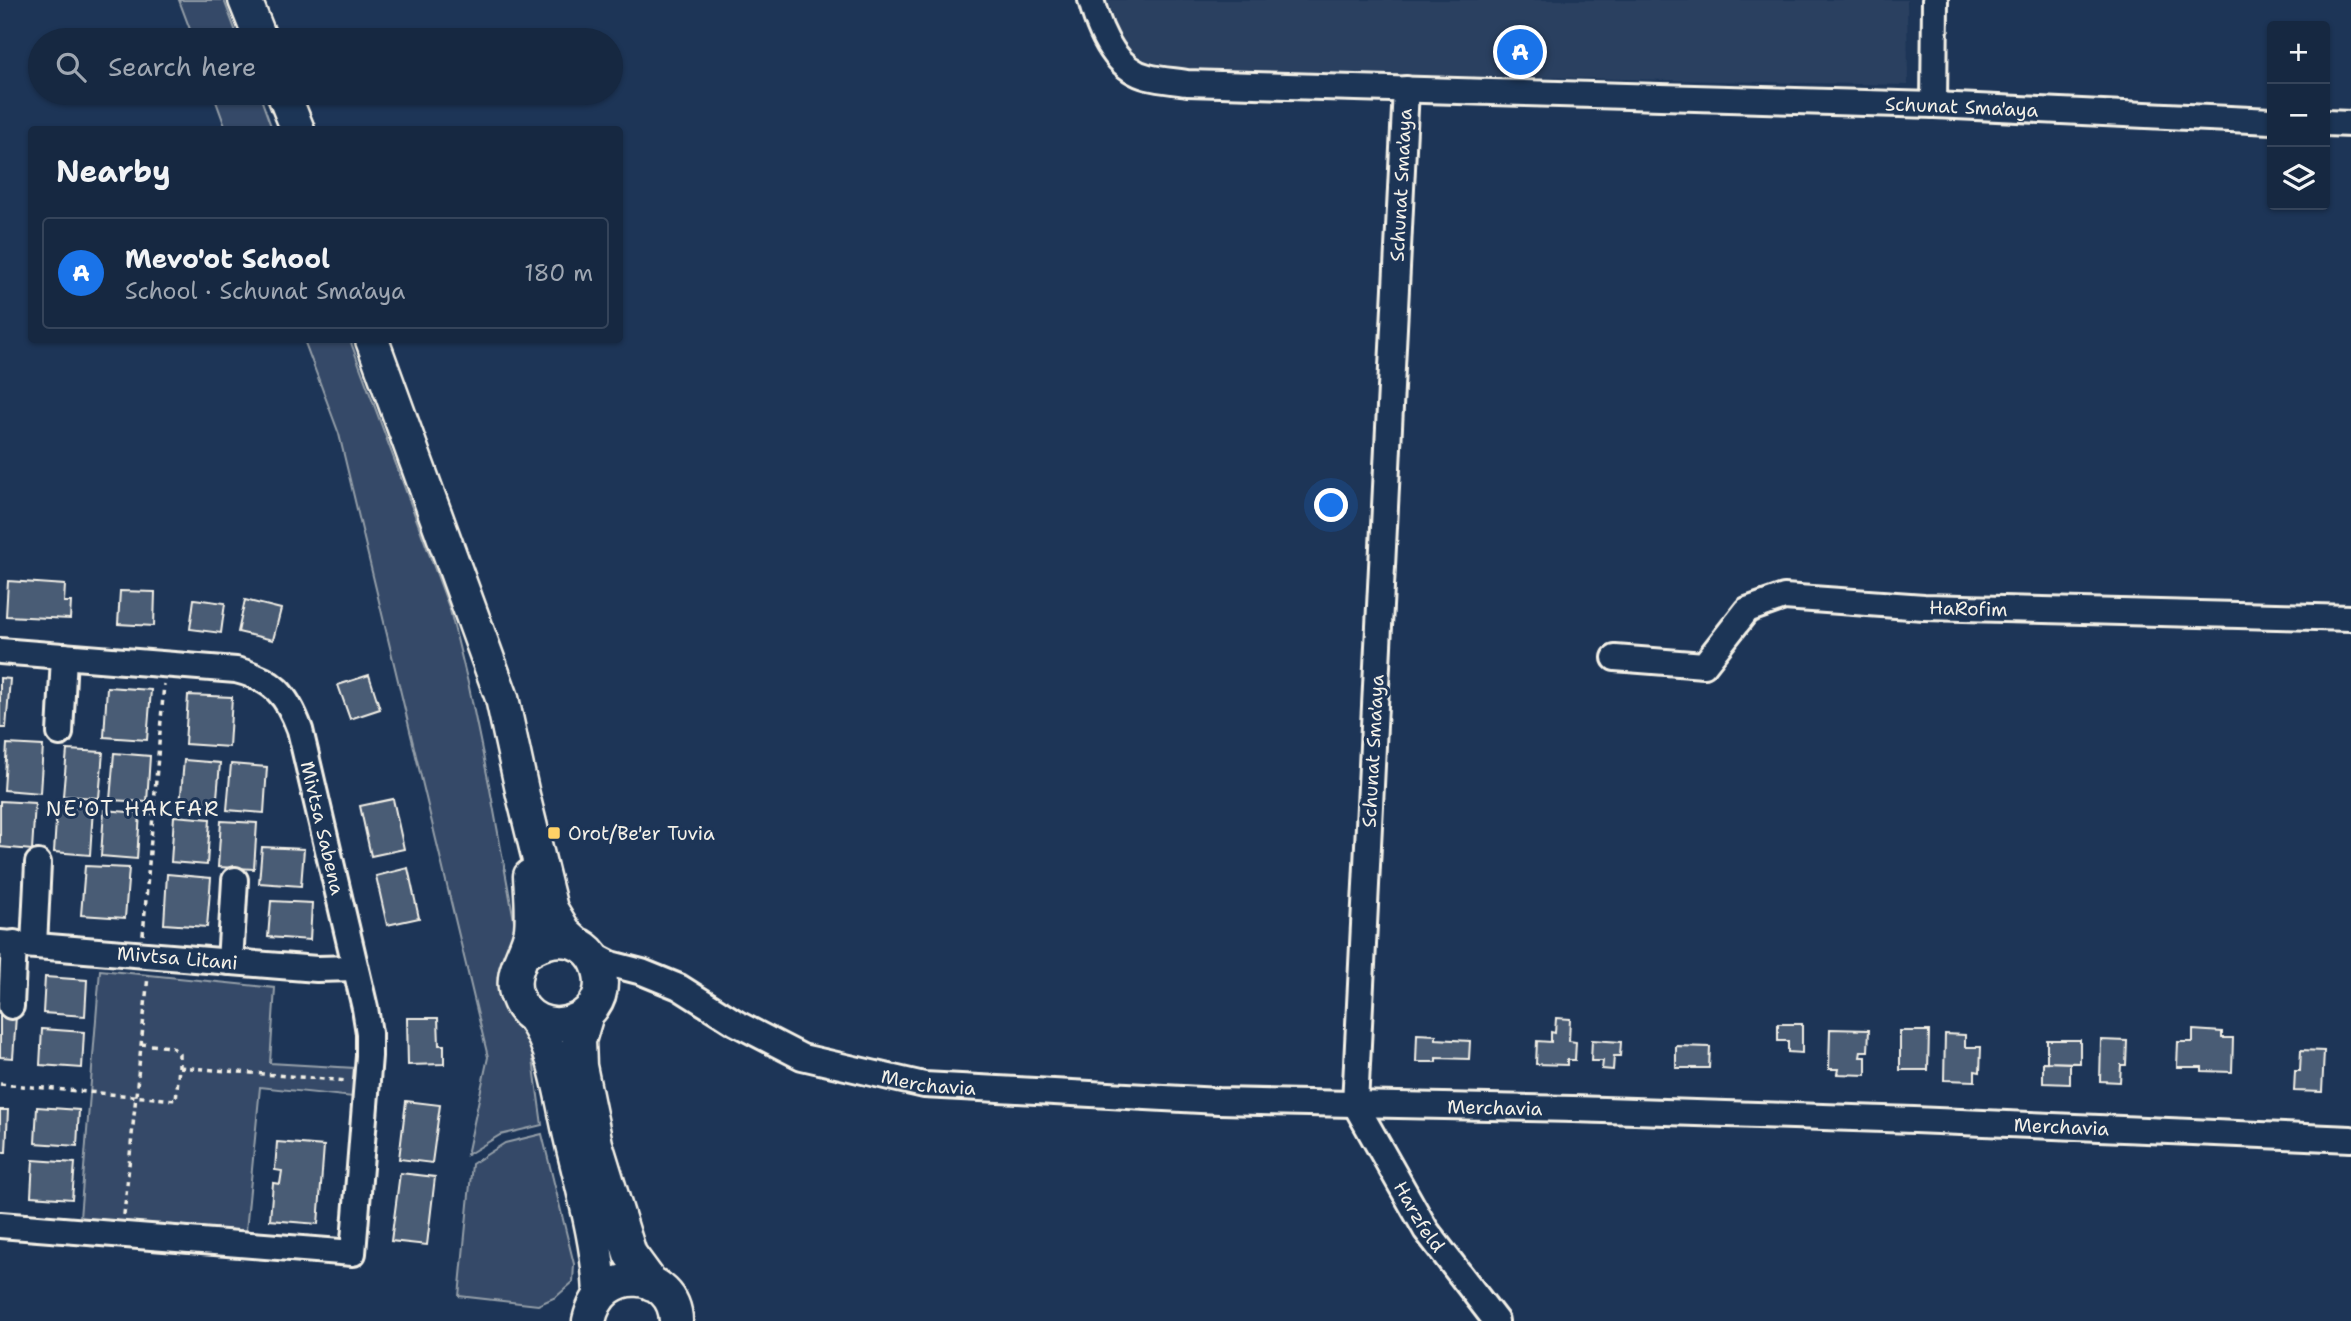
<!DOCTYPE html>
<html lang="en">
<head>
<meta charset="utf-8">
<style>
  body { margin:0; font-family:"Shantell Sans",sans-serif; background:#23344c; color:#f1f3f6 }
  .controls { position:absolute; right:21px; top:21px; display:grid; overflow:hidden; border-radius:7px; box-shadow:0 2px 5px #0004 }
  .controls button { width:63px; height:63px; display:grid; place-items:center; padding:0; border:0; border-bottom:2px solid #35445a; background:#162841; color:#f1f3f6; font:35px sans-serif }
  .you { position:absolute; left:1332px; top:506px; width:24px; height:24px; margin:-18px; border:5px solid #fff; border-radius:50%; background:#1a73e8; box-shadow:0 0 0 10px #1a73e833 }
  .badge { display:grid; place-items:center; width:46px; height:46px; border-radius:50%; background:#1a73e8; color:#fff; font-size:23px; font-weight:700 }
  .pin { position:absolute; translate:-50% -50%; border:4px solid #fff; box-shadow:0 2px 7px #0006 }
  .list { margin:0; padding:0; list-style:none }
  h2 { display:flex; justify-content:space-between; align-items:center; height:91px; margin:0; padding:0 28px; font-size:30px }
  h2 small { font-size:23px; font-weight:400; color:#9ea6b1 }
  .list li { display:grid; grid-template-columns:46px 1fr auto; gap:21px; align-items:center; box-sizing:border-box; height:112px; margin:0 14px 14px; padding:0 14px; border:2px solid #35445a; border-radius:7px }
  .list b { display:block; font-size:26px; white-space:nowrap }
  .list p { margin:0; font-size:23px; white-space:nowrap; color:#9ea6b1 }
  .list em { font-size:23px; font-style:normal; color:#9ea6b1 }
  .icon { flex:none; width:38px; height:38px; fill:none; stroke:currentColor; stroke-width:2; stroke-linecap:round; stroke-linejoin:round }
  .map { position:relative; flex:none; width:2351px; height:1321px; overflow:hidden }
  .search { position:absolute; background:#162841; box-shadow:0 2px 5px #0004; left:28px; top:28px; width:595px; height:77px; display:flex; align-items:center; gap:18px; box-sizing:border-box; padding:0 24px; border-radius:38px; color:#9ea6b1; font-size:26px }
  .panel { position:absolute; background:#162841; box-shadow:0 2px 5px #0004; left:28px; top:126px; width:595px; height:217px; border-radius:7px }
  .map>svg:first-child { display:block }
</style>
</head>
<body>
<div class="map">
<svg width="2351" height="1321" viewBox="0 0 2351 1321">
  <rect width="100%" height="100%" fill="#1d3557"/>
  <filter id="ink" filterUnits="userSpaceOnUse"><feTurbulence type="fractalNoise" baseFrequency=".0143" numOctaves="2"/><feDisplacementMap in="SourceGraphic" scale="14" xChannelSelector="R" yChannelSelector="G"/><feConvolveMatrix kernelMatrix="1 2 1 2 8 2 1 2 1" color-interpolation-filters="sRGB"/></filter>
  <g filter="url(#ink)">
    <!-- built -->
    <path fill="#2a4060" d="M1107 0H1907L1908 85 1186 70 1144 62 1121 41Z"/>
    <!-- green -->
    <path fill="#354a67" stroke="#949ea8" stroke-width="2" d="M179 0H224L239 40H194Z
      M213 93H259L272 129H226Z
      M304 340H350L450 610 469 687 490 789 514 920 542 1125 500 1135 467 1155 488 1057 339 434Z
      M100 970 275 988 270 1063 355 1068 353 1097 260 1087 246 1231 80 1218Z
      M542 1134 574 1264 573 1282 556 1297 538 1305 459 1296 472 1164 505 1143Z"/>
    <!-- building -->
    <path fill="#485b74" stroke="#f4f1e8" stroke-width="2" d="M8 581 65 585 64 602H71L70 619 6 616Z
      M120 591 155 592 154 626 118 624Z
      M194 599 225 603 221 633 190 629Z
      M245 600 281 609 273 640 238 632Z
      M369 675 380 709 350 719 338 685Z
      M0 678 10 679 6 728H0Z
      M107 687 151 690 147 740 104 737Z
      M188 695 232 697 229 747 185 744Z
      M7 744 43 746 40 793 4 790Z
      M67 750 103 752 99 798 63 796Z
      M114 753 150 756 147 802 110 800Z
      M184 760 220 763 216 809 180 806Z
      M231 764 267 767 264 813 227 810Z
      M393 799 404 849 371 856 360 806Z
      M0 801 35 803 32 850 0 847Z
      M57 806 93 808 90 855 54 852Z
      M104 810 140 813 137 859 101 856Z
      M174 816 210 819 207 865 171 862Z
      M221 821 257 823 254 869 218 867Z
      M262 847 304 849 301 886 259 883Z
      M85 866 129 868 125 918 81 915Z
      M408 868 419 918 387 925 376 876Z
      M167 874 211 878 207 927 164 924Z
      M271 901 312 903 310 940 268 937Z
      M45 977 87 980 85 1016 43 1013Z
      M0 1015 16 1016 13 1058 0 1057Z
      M407 1018H438L439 1045H444V1064L408 1065Z
      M1556 1018 1570 1019 1569 1041 1576 1042 1575 1060H1567V1065L1536 1064 1537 1041 1551 1042V1032L1555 1033Z
      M1778 1024H1802V1053L1788 1052V1041H1778Z
      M42 1029 84 1032 82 1068 40 1065Z
      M1830 1029 1869 1030 1868 1051H1861L1860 1057H1866V1075L1837 1074 1838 1069H1829Z
      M2193 1030 2222 1032V1038H2233L2232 1072 2202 1071V1067H2177L2178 1042H2193Z
      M1900 1031H1929L1928 1070H1900Z
      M1417 1034 1436 1035V1039L1470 1041 1469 1059 1436 1058V1062H1416Z
      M1945 1034 1965 1035V1047H1981L1980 1072 1975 1071V1081L1944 1080Z
      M1592 1040 1621 1042 1620 1056H1614L1613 1070 1602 1069 1603 1061H1591Z
      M2047 1040H2080V1063L2047 1062Z
      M2101 1040 2127 1041 2126 1065H2121L2120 1082 2100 1081Z
      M1676 1046 1710 1047 1709 1068H1676Z
      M2301 1050 2324 1051 2322 1092 2294 1091 2295 1071H2300Z
      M2043 1062 2070 1063V1084L2043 1083Z
      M406 1101 440 1105 432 1163 399 1159Z
      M37 1107 79 1110 77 1146 35 1143Z
      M0 1110H8L6 1152H0Z
      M277 1142 324 1146 318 1224 270 1220 273 1183 280 1184 282 1171 275 1170Z
      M33 1160 75 1163 72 1199 31 1196Z
      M400 1173 435 1177 427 1245 391 1241Z"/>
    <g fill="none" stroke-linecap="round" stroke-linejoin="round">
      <defs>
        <g id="minor">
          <path id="s1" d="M1091 0C1099 30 1114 69 1148 77 1160 80 1174 81 1187 83L1934 105 2272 121"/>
          <path id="s2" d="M1406 89 1355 1104 1426 1230 1496 1321"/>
          <path d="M1934 105 1935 0"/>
          <path d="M2325 123 2351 124"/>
          <path id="s3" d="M0 651 236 670C273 679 287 694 300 730L365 1008 369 1033V1056L353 1253 0 1225"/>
          <path id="s4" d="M1615 658 1704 665 1747 610 1784 597 1924 607 2351 618"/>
          <path d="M60 733 64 656"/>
          <path id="s5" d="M0 943 317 969 355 968"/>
          <path d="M34 945 38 863"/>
          <path id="s6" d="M588 952 611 964 642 972 679 987 736 1023 802 1057 924 1085 1219 1101 1573 1109 1914 1120 2351 1139"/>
          <path d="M230 962 235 880"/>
          <path d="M11 1006 14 943"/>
        </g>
        <path id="major" d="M245 0 261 40
          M283 93 298 130
          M372 340 502 698 523 795 551 909 566 934 577 944
          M524 954C551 932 592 935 600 974 610 1025 534 1045 517 996 508 973 527 953 531 930 533 912 531 894 530 876
          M587 1014 579 1041 580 1066 596 1144 630 1254 652 1284
          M534 1019C556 1052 561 1097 570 1136 582 1188 598 1240 600 1294
          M589 1321C602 1261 675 1271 676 1321"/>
      </defs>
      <!-- minor casing -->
      <use href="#minor" stroke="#f4f1e8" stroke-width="30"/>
      <!-- major casing -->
      <use href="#major" stroke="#f4f1e8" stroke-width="37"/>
      <!-- path -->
      <path stroke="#f4f1e8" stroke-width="3.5" stroke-dasharray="5 5" stroke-linecap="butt" d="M143 935 164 684
        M141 1044 172 1047 179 1054V1067
        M0 1084 176 1100 179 1067 348 1081
        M124 1215 148 976"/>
      <!-- minor -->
      <use href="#minor" stroke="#1d3557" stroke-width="24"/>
      <!-- major -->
      <use href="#major" stroke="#1d3557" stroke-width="32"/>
    </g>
  </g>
  <!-- markers -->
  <rect fill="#ffd166" stroke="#1d3557" stroke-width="2.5" x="547" y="826" width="14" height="14" rx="3.5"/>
  <g text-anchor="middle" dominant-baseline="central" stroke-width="6" stroke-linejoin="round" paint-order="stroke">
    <!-- street labels -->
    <g font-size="19" fill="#f4f1e8" stroke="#1d3557">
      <text stroke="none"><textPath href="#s1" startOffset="915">Schunat Sma'aya</textPath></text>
      <text transform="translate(1401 185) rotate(-87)">Schunat Sma'aya</text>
      <text stroke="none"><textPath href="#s4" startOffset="383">HaRofim</textPath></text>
      <text transform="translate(1373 751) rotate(-87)">Schunat Sma'aya</text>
      <text stroke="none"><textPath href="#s3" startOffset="430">Mivtsa Sabena</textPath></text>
      <text stroke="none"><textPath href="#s5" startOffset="178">Mivtsa Litani</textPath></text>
      <text stroke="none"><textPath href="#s6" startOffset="369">Merchavia</textPath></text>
      <text stroke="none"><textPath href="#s6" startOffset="936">Merchavia</textPath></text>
      <text stroke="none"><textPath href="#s6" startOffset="1503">Merchavia</textPath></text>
      <text stroke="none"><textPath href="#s2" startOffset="1146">Harzfeld</textPath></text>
    </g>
    <!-- poi labels -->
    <g font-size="19" fill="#f4f1e8" stroke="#1d3557" text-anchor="start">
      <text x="568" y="833">Orot/Be'er Tuvia</text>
    </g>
    <!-- neighbourhood labels -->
    <g font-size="21" letter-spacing="2" fill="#f4f1e8" stroke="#1d3557">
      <text x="133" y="809">NE'OT HAKFAR</text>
    </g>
  </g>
</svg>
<div class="controls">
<button>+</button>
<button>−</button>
<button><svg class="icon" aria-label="layers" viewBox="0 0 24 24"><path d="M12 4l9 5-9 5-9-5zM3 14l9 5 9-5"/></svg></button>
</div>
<div class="you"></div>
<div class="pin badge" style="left:1520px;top:52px">A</div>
<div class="search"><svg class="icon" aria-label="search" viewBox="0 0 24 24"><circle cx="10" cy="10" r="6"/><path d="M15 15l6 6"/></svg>Search here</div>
<section class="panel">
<h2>Nearby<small></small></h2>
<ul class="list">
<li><span class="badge">A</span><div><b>Mevo'ot School</b><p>School · Schunat Sma'aya</p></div><em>180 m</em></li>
</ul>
</section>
</div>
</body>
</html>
